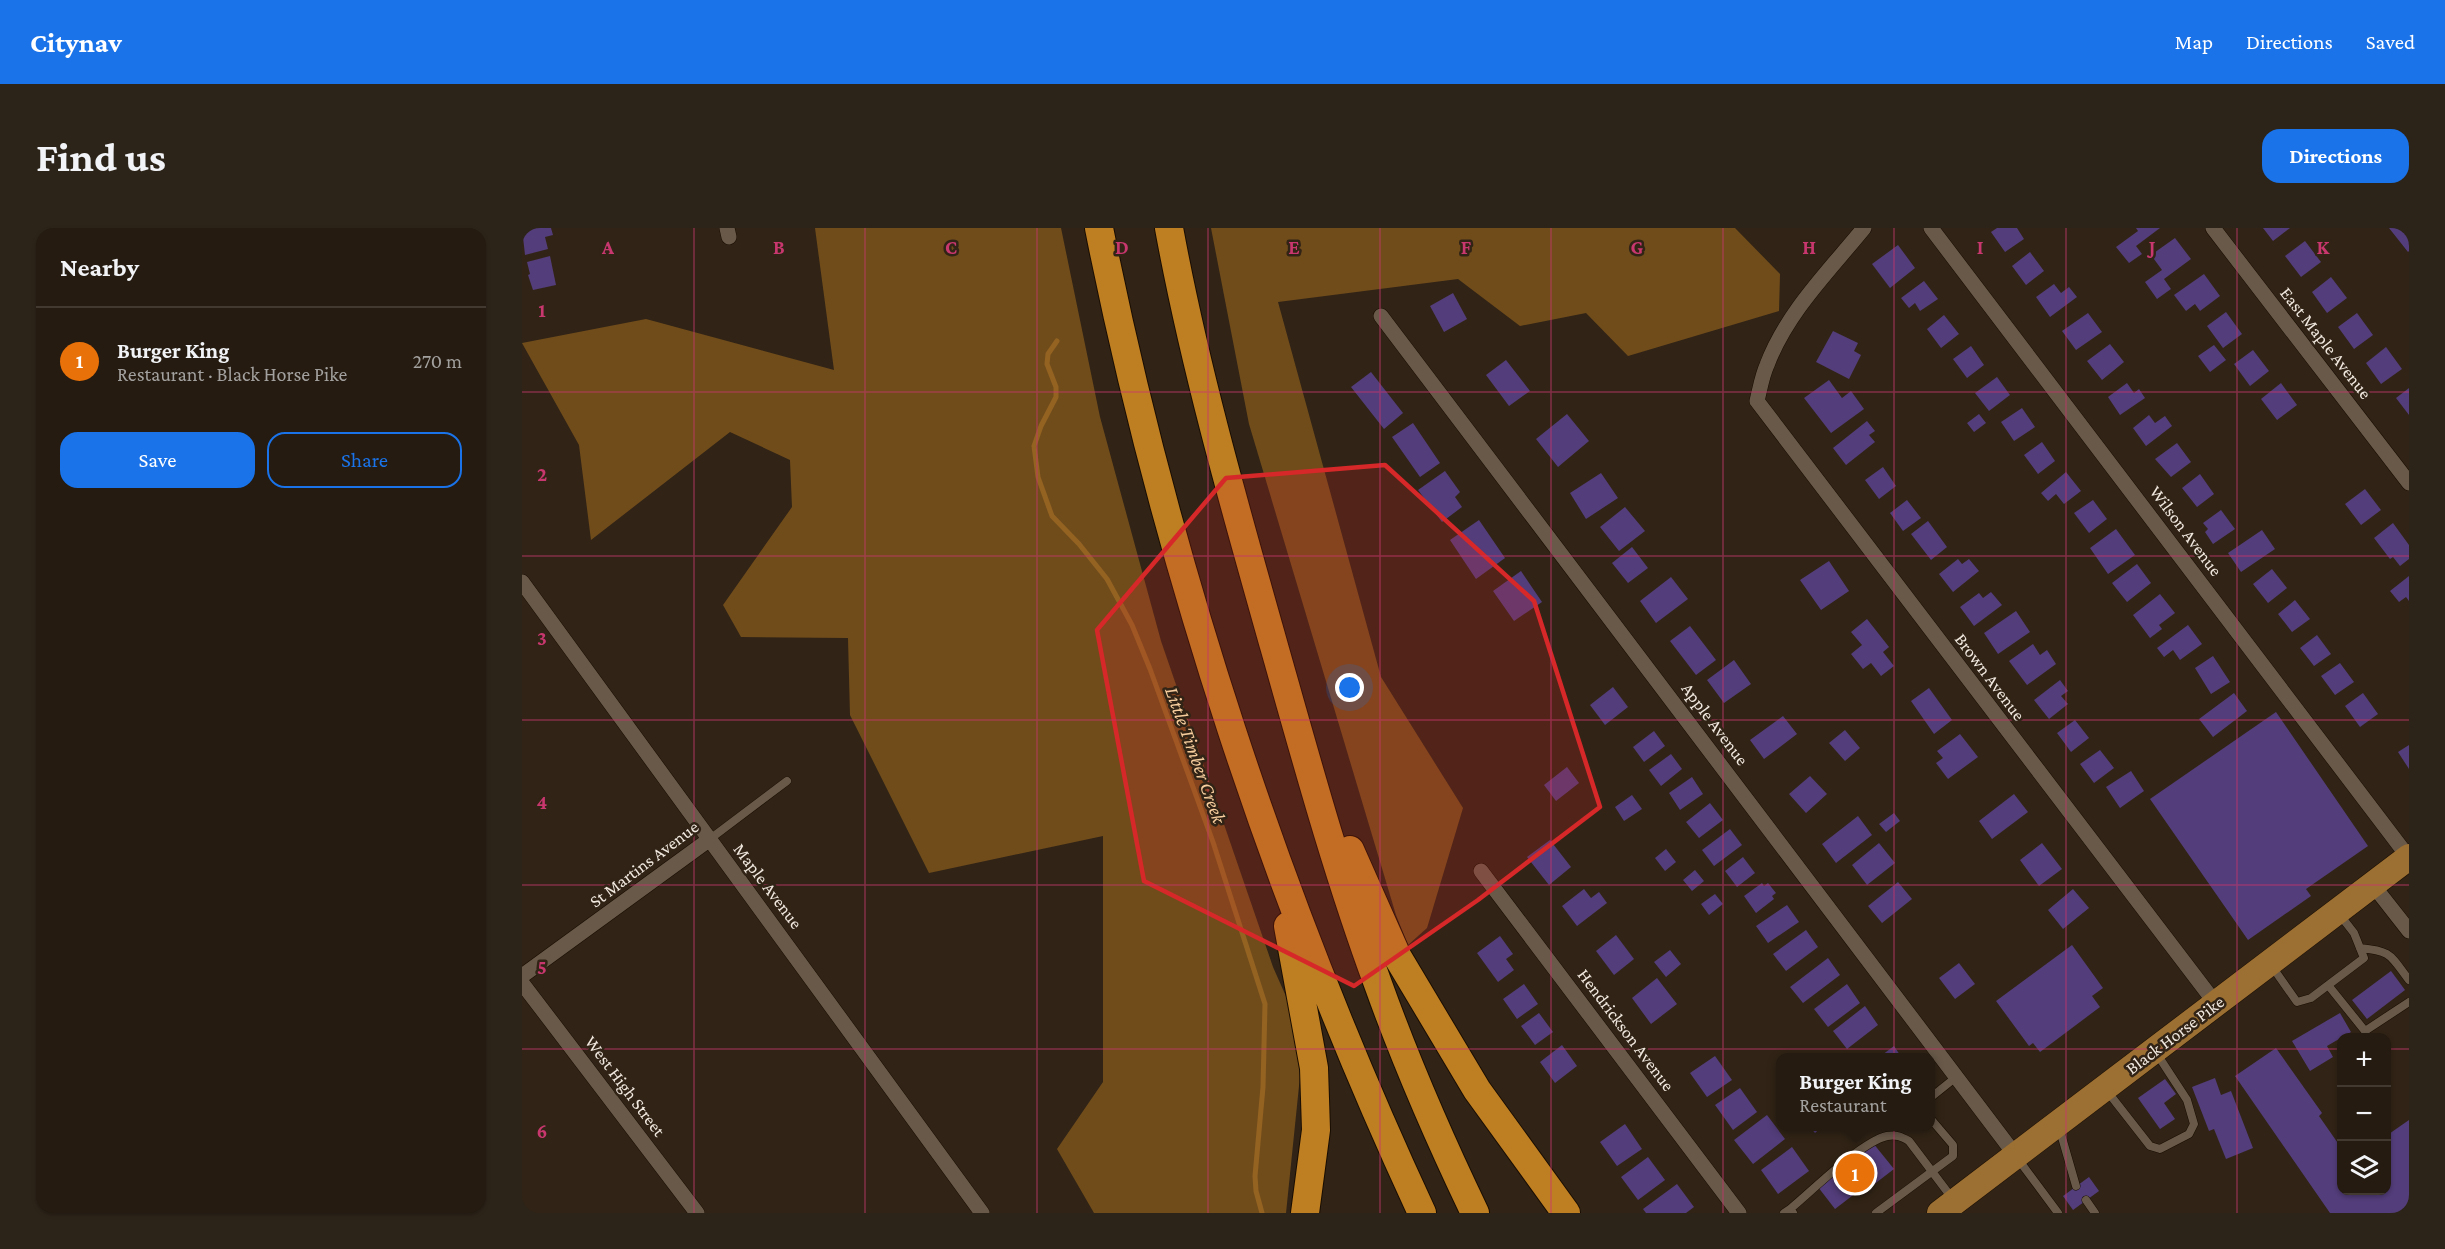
<!DOCTYPE html>
<html lang="en">
<head>
<meta charset="utf-8">
<style>
  body { margin:0; font-family:"Crimson Pro",serif; background:#2d2419; color:#f1f3f6 }
  .controls { position:absolute; right:18px; bottom:18px; display:grid; overflow:hidden; border-radius:12px; box-shadow:0 2px 4px #0004 }
  .controls button { width:54px; height:54px; display:grid; place-items:center; padding:0; border:0; border-bottom:2px solid #423930; background:#251b10; color:#f1f3f6; font:30px sans-serif }
  .you { position:absolute; left:828px; top:460px; width:21px; height:21px; margin:-15px; border:4px solid #fff; border-radius:50%; background:#1a73e8; box-shadow:0 0 0 9px #1a73e833 }
  .badge { display:grid; place-items:center; width:39px; height:39px; border-radius:50%; background:#1a73e8; color:#fff; font-size:20px; font-weight:700 }
  .pin { position:absolute; translate:-50% -50%; border:3px solid #fff; box-shadow:0 2px 6px #0006 }
  .popup { position:absolute; left:1254px; top:825px; width:159px; height:78px; box-sizing:border-box; display:grid; place-content:center; border-radius:12px; background:#251b10; filter:drop-shadow(0 2px 4px #0005); font-size:20px; white-space:nowrap; color:#a3a19f }
  .popup b { font-size:22px; color:#f1f3f6 }
  .popup::after { content:''; position:absolute; left:50%; top:100%; margin-left:-12px; border:12px solid transparent; border-top-color:#251b10 }
  .list { margin:0; padding:0; list-style:none }
  h2 { display:flex; justify-content:space-between; align-items:center; height:78px; margin:0; padding:0 24px; font-size:26px }
  h2 small { font-size:20px; font-weight:400; color:#a3a19f }
  .list li { display:grid; grid-template-columns:39px 1fr auto; gap:18px; align-items:center; box-sizing:border-box; height:108px; padding:0 24px; border-top:2px solid #423930 }
  .list b { display:block; font-size:22px; white-space:nowrap }
  .list p { margin:0; font-size:20px; white-space:nowrap; color:#a3a19f }
  .list em { font-size:20px; font-style:normal; color:#a3a19f }
  .actions { display:flex; gap:12px; padding:18px 24px }
  .actions a { flex:1; padding:14px 0; border:2px solid #1a73e8; border-radius:18px; text-align:center; font-size:21px; color:#1a73e8 }
  .actions .main { background:#1a73e8; color:#fff }
  .icon { flex:none; width:33px; height:33px; fill:none; stroke:currentColor; stroke-width:2; stroke-linecap:round; stroke-linejoin:round }
  .map { position:relative; flex:none; width:1887px; height:985px; overflow:hidden; border-radius:18px }
  header { display:flex; align-items:center; gap:36px; box-sizing:border-box; height:84px; padding:0 30px; background:#1a73e8; color:#fff }
  header strong { font-size:28px }
  nav { display:flex; gap:33px; margin-inline-start:auto; font-size:21px }
  .intro { display:flex; align-items:center; justify-content:space-between; box-sizing:border-box; height:144px; padding:0 36px }
  h1 { margin:0; font-size:42px }
  .button { padding:15px 27px; border-radius:18px; background:#1a73e8; color:#fff; font-size:21px; font-weight:700 }
  main { display:flex; gap:36px; padding:0 36px }
  aside { flex:1; background:#251b10; border-radius:18px; box-shadow:0 2px 4px #0004 }
  .map>svg:first-child { display:block }
</style>
</head>
<body>
<header>
<strong>Citynav</strong>
<nav><a>Map</a><a>Directions</a><a>Saved</a></nav>
</header>
<div class="intro"><h1>Find us</h1><a class="button">Directions</a></div>
<main>
<aside>
<h2>Nearby<small></small></h2>
<ul class="list">
<li><span class="badge" style="background:#e8710a">1</span><div><b>Burger King</b><p>Restaurant · Black Horse Pike</p></div><em>270 m</em></li>
</ul>
<div class="actions"><a class="main">Save</a><a>Share</a></div>
</aside>
<div class="map">
<svg width="1887" height="985" viewBox="0 0 1887 985">
  <rect width="100%" height="100%" fill="#312416"/>
  <!-- forest -->
  <path fill="#714c1b" d="M293 0H539L578 189 639 413 751 739 782 809 764 985H572L535 921 581 854V608L407 645 328 487 326 410 219 409 201 377 270 279 268 232 208 204 69 312 57 217 0 115 124 91 312 142Z
    M689 0H1213L1258 46 1257 83 1106 128 1064 85 998 98 936 51 756 74 859 449 941 580 905 700 886 717 874 687 727 196Z"/>
  <g fill="none" stroke-linecap="round" stroke-linejoin="round">
    <!-- stream -->
    <path stroke="#946322" stroke-width="5" d="M535 113 526 126 525 136 534 159V169L519 198 512 218 516 249 530 288 557 316 585 351 610 397 628 441 691 614 743 776 741 859 733 948 734 963 740 985"/>
  </g>
  <!-- building -->
  <path fill="#533d7a" d="M0 0H29L31 7 23 9 26 21 3 27Z
    M1475 0H1495L1502 11 1483 24 1469 4Z
    M1614 0H1638L1614 18 1620 26 1607 35 1594 19 1616 3Z
    M1741 0H1768L1751 13Z
    M1867 0H1887V23L1886 24Z
    M1653 10 1669 31 1642 51 1649 61 1635 71 1623 54 1640 42 1629 27Z
    M1783 13 1799 34 1779 49 1763 28Z
    M1376 17 1393 40 1368 60 1350 36Z
    M1508 24 1522 43 1504 57 1490 38Z
    M28 28 34 57 11 62 6 47 8 46 5 34Z
    M1682 46 1698 68 1678 83 1673 76 1664 83 1652 67Z
    M1809 49 1825 70 1805 85 1790 64Z
    M1402 53 1416 71 1398 83 1393 75 1387 80 1379 70Z
    M1532 56 1539 65 1547 59 1555 69 1528 89 1514 69Z
    M931 65 945 91 922 104 908 78Z
    M1704 84 1720 106 1701 120 1685 98Z
    M1566 85 1580 104 1554 122 1540 103Z
    M1835 85 1851 107 1832 121 1816 99Z
    M1422 87 1437 106 1419 120 1405 101Z
    M1311 103 1336 115 1332 123 1339 127 1327 151 1294 134Z
    M1588 116 1602 134 1580 152 1565 133Z
    M1692 117 1704 132 1688 144 1676 128Z
    M1449 118 1462 137 1445 150 1431 131Z
    M1864 119 1880 141 1859 156 1844 135Z
    M1731 122 1747 143 1728 158 1712 136Z
    M984 132 1008 163 987 178 964 147Z
    M849 144 881 185 862 201 829 159Z
    M1475 149 1488 167 1467 183 1453 165Z
    M1307 152 1320 170 1329 163 1342 181 1309 205 1282 170Z
    M1605 155 1612 165 1617 161 1623 170 1598 187 1586 169Z
    M1759 155 1775 177 1755 192 1739 171Z
    M1887 160V187L1874 170Z
    M1500 180 1513 199 1492 213 1479 194Z
    M1045 186 1067 213 1036 239 1014 211Z
    M1457 186 1464 195 1452 204 1445 195Z
    M1627 187 1633 195 1643 188 1650 198 1624 218 1611 200Z
    M1345 193 1353 203 1347 207 1353 214 1324 237 1311 220Z
    M891 195 918 235 898 249 870 209Z
    M1520 214 1533 233 1516 246 1502 227Z
    M1655 215 1669 234 1649 249 1633 231Z
    M1361 239 1374 258 1357 271 1343 252Z
    M923 243 938 264 933 269 940 279 920 294 896 262Z
    M1544 244 1559 263 1542 276 1534 266 1526 273 1519 265Z
    M1079 245 1096 270 1064 291 1048 265Z
    M1678 246 1692 266 1675 279 1660 260Z
    M1843 261 1859 282 1839 297 1823 276Z
    M1385 272 1399 290 1381 303 1368 285Z
    M1571 272 1585 291 1567 305 1552 285Z
    M1103 279 1123 303 1097 323 1078 299Z
    M1699 282 1713 301 1691 316 1683 304 1686 301 1681 295Z
    M957 292 983 330 954 351 928 312Z
    M1406 293 1425 319 1409 332 1389 306Z
    M1871 295 1887 317V331L1878 338 1871 329 1868 331 1852 310Z
    M1594 301 1613 327 1586 346 1568 320Z
    M1740 302 1753 321 1719 344 1706 325Z
    M1110 319 1126 340 1106 355 1090 335Z
    M1436 331 1440 336 1447 331 1457 343 1431 364 1417 346Z
    M1307 333 1327 363 1299 382 1278 352Z
    M1615 336 1629 355 1605 374 1590 355Z
    M1750 341 1765 360 1746 375 1731 356Z
    M999 343 1020 374 992 393 971 363Z
    M1887 348V373L1884 369 1877 374 1868 363Z
    M1149 349 1166 371 1134 395 1118 373Z
    M1469 364 1480 377 1452 398 1438 379 1457 365 1461 370Z
    M1638 366 1653 385 1637 397 1640 401 1628 410 1611 387Z
    M1773 372 1788 391 1770 404 1756 386Z
    M1494 383 1508 404 1476 426 1462 405Z
    M1345 391 1367 419 1361 424 1372 438 1359 448 1349 435 1341 441 1329 426 1340 417 1329 404Z
    M1666 397 1680 416 1658 432 1651 422 1642 429 1635 420Z
    M1168 398 1194 432 1174 447 1148 413Z
    M1795 407 1809 426 1792 438 1778 420Z
    M1511 416 1518 427 1525 422 1534 436 1505 457 1487 433Z
    M1691 428 1708 454 1689 466 1673 440Z
    M1212 432 1229 456 1202 475 1185 452Z
    M1818 435 1832 454 1813 467 1799 448Z
    M1538 452 1546 463 1539 468 1546 476 1527 491 1512 472Z
    M1091 459 1106 479 1083 497 1068 477Z
    M1407 460 1430 492 1412 506 1389 473Z
    M1712 465 1725 483 1691 509 1677 491Z
    M1841 465 1856 486 1838 499 1823 478Z
    M1754 484 1846 618 1784 661 1789 668 1726 712 1628 571Z
    M1261 488 1275 506 1242 531 1228 512Z
    M1553 492 1567 510 1549 524 1535 505Z
    M1323 502 1338 520 1323 533 1307 515Z
    M1132 503 1143 518 1122 534 1111 519Z
    M1438 506 1456 529 1426 551 1414 535 1421 530 1415 523Z
    M1887 517V541L1876 524Z
    M1578 522 1592 540 1572 555 1558 536Z
    M1149 526 1160 541 1139 558 1127 542Z
    M1045 539 1057 555 1034 573 1022 557Z
    M1609 543 1622 563 1598 580 1584 559Z
    M1288 548 1305 566 1284 585 1267 566Z
    M1170 549 1181 566 1158 582 1147 565Z
    M1492 566 1506 584 1470 611 1457 593Z
    M1110 567 1120 581 1102 593 1093 579Z
    M1188 575 1201 592 1177 610 1164 594Z
    M1372 585 1378 593 1364 604 1357 596Z
    M1336 588 1350 607 1314 635 1300 616Z
    M1208 601 1220 617 1192 638 1180 622Z
    M1028 612 1049 639 1027 657 1005 629Z
    M1357 615 1373 635 1345 657 1330 637Z
    M1520 615 1540 641 1517 658 1498 632Z
    M1144 621 1154 634 1143 643 1133 630Z
    M1221 629 1233 645 1215 659 1203 643Z
    M1173 642 1182 653 1170 663 1161 652Z
    M1376 654 1390 671 1360 695 1346 678Z
    M1240 655 1242 658 1246 655 1254 665 1250 668 1252 671 1234 685 1222 668Z
    M1062 661 1069 670 1077 664 1085 675 1055 698 1040 678Z
    M1551 661 1567 680 1541 701 1526 682Z
    M1193 666 1201 676 1187 687 1179 676Z
    M1265 677 1277 694 1246 715 1234 698Z
    M1284 702 1296 719 1264 743 1251 726Z
    M1094 707 1112 731 1092 747 1074 723Z
    M978 708 991 726 984 731 992 742 976 754 955 725Z
    M1550 717 1581 760 1570 768 1578 779 1518 824 1511 815 1507 818 1474 773Z
    M1148 722 1159 736 1144 749 1132 734Z
    M1306 730 1318 747 1281 775 1268 759Z
    M1437 735 1453 756 1433 771 1417 750Z
    M1869 743 1883 762 1845 791 1830 772Z
    M1135 750 1155 776 1129 796 1110 770Z
    M1002 756 1016 776 995 791 981 771Z
    M1325 756 1338 775 1306 799 1292 781Z
    M1343 778 1356 797 1325 821 1311 803Z
    M1017 785 1031 804 1013 817 999 798Z
    M1818 785 1829 804 1805 818 1811 829 1788 843 1770 813Z
    M1040 817 1055 838 1033 855 1018 834Z
    M1372 818 1380 830H1356Z
    M1754 820 1800 885 1797 888 1820 921V962H1864V908L1887 892V985H1808L1713 848Z
    M1193 828 1210 852 1185 869 1168 845Z
    M1693 850 1699 867 1709 863 1731 920 1704 931 1692 901 1687 903 1670 859Z
    M1643 851 1654 866 1642 875 1653 891 1638 901 1616 870Z
    M1218 860 1235 884 1211 902 1193 877Z
    M1245 887 1263 911 1231 936 1212 912Z
    M1103 896 1120 921 1095 938 1078 914Z
    M1287 898H1301L1293 905Z
    M1351 915 1372 941 1346 961 1343 958 1313 981 1296 959Z
    M1270 919 1287 943 1256 966 1239 942Z
    M1126 929 1143 952 1116 972 1099 949Z
    M1567 949 1577 963 1551 982 1541 968Z
    M1155 956 1172 979 1164 985H1124L1121 981Z"/>
  <g fill="none" stroke-linecap="round" stroke-linejoin="round">
    <defs>
      <path id="service" d="M188 611 265 553
        M1838 720C1870 723 1868 727 1887 752
        M1749 737 1775 774 1789 770 1842 730 1832 705 1818 687
        M1806 757 1843 803 1887 774
        M1585 863 1628 918 1638 921 1667 906 1672 896 1665 872 1635 826
        M1408 870 1433 850
        M1537 899 1554 958
        M1496 931 1536 985
        M1564 972 1573 985
        M1268 981C1291 962 1339 914 1365 908 1374 906 1380 909 1387 913L1430 970
        M1262 985 1268 981 1271 985
        M1354 985 1431 928V917L1408 890"/>
      <path id="minor" d="M205 0 207 9
        M1342 0C1307 43 1265 84 1245 137 1240 148 1238 161 1235 173L1694 776
        M1409 0 1887 630
        M1691 0 1887 255
        M859 88 1494 928
        M0 354 460 985
        M959 643 1217 985
        M1851 657 1887 703
        M0 748 188 611
        M0 755 175 985"/>
      <path id="primary" d="M1418 985 1887 629"/>
      <path id="motorway" d="M577 0C644 335 756 675 900 985
        M647 0C673 141 713 280 752 418 784 531 815 645 856 756 884 834 917 910 953 985
        M828 622 875 728 955 862 1044 985
        M766 698 792 840 794 902 783 985"/>
    </defs>
    <!-- service casing -->
    <use href="#service" stroke="#190d02" stroke-width="9"/>
    <!-- minor casing -->
    <use href="#minor" stroke="#190d02" stroke-width="16"/>
    <!-- primary casing -->
    <use href="#primary" stroke="#190d02" stroke-width="27"/>
    <!-- motorway casing -->
    <use href="#motorway" stroke="#190d02" stroke-width="30"/>
    <!-- service -->
    <use href="#service" stroke="#685949" stroke-width="8"/>
    <!-- minor -->
    <use href="#minor" stroke="#685949" stroke-width="15"/>
    <!-- primary -->
    <use href="#primary" stroke="#9c6f32" stroke-width="26"/>
    <!-- motorway -->
    <use href="#motorway" stroke="#be7e22" stroke-width="28"/>
  </g>
  <!-- marked area -->
  <path fill="#d62828" fill-opacity="0.2" stroke="#d62828" stroke-width="4.5" stroke-linejoin="round" d="M863 237 1012 373 1078 579 956 672 832 758 622 653 575 402 704 250Z"/>
  <!-- grid -->
  <path fill="none" stroke="#c9376f" stroke-width="1.5" stroke-opacity="0.55" d="M172 0V985M343 0V985M515 0V985M686 0V985M858 0V985M1029 0V985M1201 0V985M1372 0V985M1544 0V985M1715 0V985M0 164H1887M0 328H1887M0 492H1887M0 657H1887M0 821H1820M1864 821H1887"/>
  <g text-anchor="middle" dominant-baseline="central" stroke-width="5" stroke-linejoin="round" paint-order="stroke">
    <!-- street labels -->
    <g font-size="18" fill="#f1e8df" stroke="#312416">
      <text transform="translate(1804 115) rotate(52)">East Maple Avenue</text>
      <text transform="translate(1664 303) rotate(53)">Wilson Avenue</text>
      <text transform="translate(1468 449) rotate(53)">Brown Avenue</text>
      <text transform="translate(1193 496) rotate(53)">Apple Avenue</text>
      <text transform="translate(122 636) rotate(-37)">St Martins Avenue</text>
      <text transform="translate(246 658) rotate(53)">Maple Avenue</text>
      <text transform="translate(1104 802) rotate(53)">Hendrickson Avenue</text>
      <text transform="translate(1653 807) rotate(-37)">Black Horse Pike</text>
      <text transform="translate(103 858) rotate(53)">West High Street</text>
    </g>
    <!-- water labels -->
    <g font-size="20" font-style="italic" fill="#f7cd9d" stroke="#312416">
      <text transform="translate(674 527) rotate(70)">Little Timber Creek</text>
    </g>
  </g>
  <g font-size="20" text-anchor="middle" font-weight="bold" fill="#c9376f" stroke="#312416" stroke-width="5" stroke-linejoin="round" paint-order="stroke">
    <text x="86" y="26">A</text>
    <text x="257" y="26">B</text>
    <text x="429" y="26">C</text>
    <text x="600" y="26">D</text>
    <text x="772" y="26">E</text>
    <text x="944" y="26">F</text>
    <text x="1115" y="26">G</text>
    <text x="1287" y="26">H</text>
    <text x="1458" y="26">I</text>
    <text x="1630" y="26">J</text>
    <text x="1801" y="26">K</text>
    <text x="20" y="89">1</text>
    <text x="20" y="253">2</text>
    <text x="20" y="417">3</text>
    <text x="20" y="581">4</text>
    <text x="20" y="746">5</text>
    <text x="20" y="910">6</text>
  </g>
</svg>
<div class="controls">
<button>+</button>
<button>−</button>
<button><svg class="icon" aria-label="layers" viewBox="0 0 24 24"><path d="M12 4l9 5-9 5-9-5zM3 14l9 5 9-5"/></svg></button>
</div>
<div class="you"></div>
<div class="pin badge" style="left:1333px;top:945px;background:#e8710a">1</div>
<div class="popup"><b>Burger King</b>Restaurant</div>
</div>
</main>
</body>
</html>
